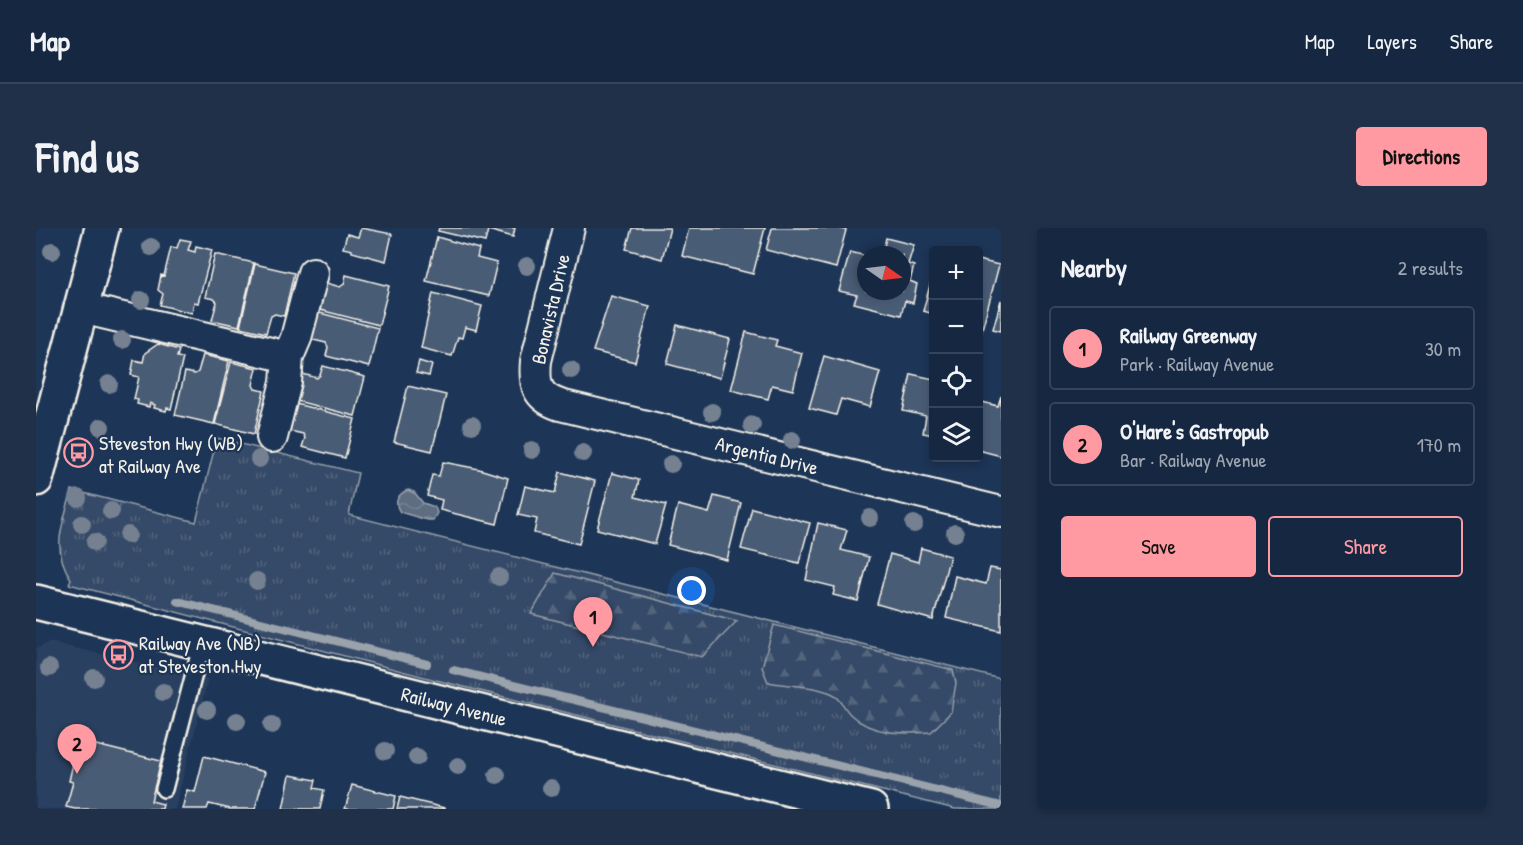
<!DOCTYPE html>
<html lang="en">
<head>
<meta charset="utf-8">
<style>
  body { margin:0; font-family:"Patrick Hand",sans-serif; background:#1f3048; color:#f1f3f6 }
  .controls { position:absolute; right:18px; top:18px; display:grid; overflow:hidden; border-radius:6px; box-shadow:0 3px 9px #0003 }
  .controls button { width:54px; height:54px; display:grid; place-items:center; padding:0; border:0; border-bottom:2px solid #35445a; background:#162841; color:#f1f3f6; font:30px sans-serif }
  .compass { position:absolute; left:821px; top:18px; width:54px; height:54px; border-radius:50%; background:#162841; box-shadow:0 3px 9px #0003; rotate:104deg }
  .you { position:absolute; left:656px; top:363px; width:21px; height:21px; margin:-15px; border:4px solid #fff; border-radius:50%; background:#1a73e8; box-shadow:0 0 0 9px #1a73e833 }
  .badge { display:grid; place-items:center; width:39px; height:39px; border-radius:50%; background:#ff9aa2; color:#111; font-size:20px; font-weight:700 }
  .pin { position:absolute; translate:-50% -50px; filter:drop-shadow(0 2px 3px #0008) }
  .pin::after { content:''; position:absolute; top:32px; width:21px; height:18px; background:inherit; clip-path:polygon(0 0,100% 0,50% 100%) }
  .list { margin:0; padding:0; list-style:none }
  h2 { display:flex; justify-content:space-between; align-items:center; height:78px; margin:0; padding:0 24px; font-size:26px }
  h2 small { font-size:20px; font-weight:400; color:#9ea6b1 }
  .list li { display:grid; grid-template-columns:39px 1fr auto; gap:18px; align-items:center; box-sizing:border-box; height:84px; margin:0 12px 12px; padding:0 12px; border:2px solid #35445a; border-radius:6px }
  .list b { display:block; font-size:22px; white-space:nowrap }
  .list p { margin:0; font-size:20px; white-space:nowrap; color:#9ea6b1 }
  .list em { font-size:20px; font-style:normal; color:#9ea6b1 }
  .actions { display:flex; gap:12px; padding:18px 24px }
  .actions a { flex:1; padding:14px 0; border:2px solid #ff9aa2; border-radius:6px; text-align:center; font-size:21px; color:#ff9aa2 }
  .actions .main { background:#ff9aa2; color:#111 }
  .icon { flex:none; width:33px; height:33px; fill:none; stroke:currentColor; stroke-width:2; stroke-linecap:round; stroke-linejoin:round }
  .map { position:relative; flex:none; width:965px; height:581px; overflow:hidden; border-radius:6px }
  header { display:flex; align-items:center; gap:36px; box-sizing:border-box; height:84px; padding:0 30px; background:#162841; border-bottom:2px solid #35445a }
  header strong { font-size:28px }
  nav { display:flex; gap:33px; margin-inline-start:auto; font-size:21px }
  .intro { display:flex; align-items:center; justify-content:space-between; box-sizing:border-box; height:144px; padding:0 36px }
  h1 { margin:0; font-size:42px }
  .button { padding:15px 27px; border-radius:6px; background:#ff9aa2; color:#111; font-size:21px; font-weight:700 }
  main { display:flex; gap:36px; padding:0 36px }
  aside { flex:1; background:#162841; border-radius:6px; box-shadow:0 3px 9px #0003 }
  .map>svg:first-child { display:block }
</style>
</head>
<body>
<header>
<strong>Map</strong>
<nav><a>Map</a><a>Layers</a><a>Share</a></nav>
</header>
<div class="intro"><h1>Find us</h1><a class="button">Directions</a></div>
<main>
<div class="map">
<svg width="965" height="581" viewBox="0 0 965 581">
  <defs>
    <pattern id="grass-tufts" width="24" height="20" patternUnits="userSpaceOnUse" patternTransform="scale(1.5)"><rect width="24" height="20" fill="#354a67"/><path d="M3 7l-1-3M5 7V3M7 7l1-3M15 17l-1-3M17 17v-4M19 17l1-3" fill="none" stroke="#53657d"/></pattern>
    <pattern id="forest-firs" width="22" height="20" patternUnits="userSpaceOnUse" patternTransform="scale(1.5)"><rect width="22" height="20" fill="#354a67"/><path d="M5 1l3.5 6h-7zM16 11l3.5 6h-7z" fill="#53657d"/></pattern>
    <pattern id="water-waves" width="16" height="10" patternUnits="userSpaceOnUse" patternTransform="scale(1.5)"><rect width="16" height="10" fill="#5e6d82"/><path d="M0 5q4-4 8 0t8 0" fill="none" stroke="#768294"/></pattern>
  </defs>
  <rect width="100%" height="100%" fill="#1d3557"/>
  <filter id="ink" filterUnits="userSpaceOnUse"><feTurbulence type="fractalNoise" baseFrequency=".0167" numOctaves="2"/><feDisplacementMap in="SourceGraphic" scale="12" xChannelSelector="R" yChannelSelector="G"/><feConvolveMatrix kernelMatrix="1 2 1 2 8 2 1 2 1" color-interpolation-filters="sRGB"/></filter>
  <g filter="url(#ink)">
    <!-- built -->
    <path fill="#2a4060" d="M13 414 172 451 139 581H0V421Z"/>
    <!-- grass -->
    <path fill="url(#grass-tufts)" stroke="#949ea8" stroke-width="1.5" d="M181 210 322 245 313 287 965 451V581H919L400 452 33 356 35 351C14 318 27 297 36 262L160 294Z"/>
    <!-- forest -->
    <path fill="url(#forest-firs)" stroke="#949ea8" stroke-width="1.5" d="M519 345 701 393 666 429 495 386Z
      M738 397 917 442 920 455 915 484 895 504C867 506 836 507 815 487 808 481 805 470 797 466 777 457 753 458 732 454L726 439Z"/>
    <!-- water -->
    <path fill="url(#water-waves)" stroke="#9aa2ab" stroke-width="1.5" d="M372 262 378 264 387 275 399 279 401 285 397 292H391L364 284C357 274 362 266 372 262Z"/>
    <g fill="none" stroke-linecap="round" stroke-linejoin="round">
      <!-- stream -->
      <path stroke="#9aa2ab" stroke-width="8" d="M141 373 391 436
        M417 442 965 578"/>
    </g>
    <!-- building -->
    <path fill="#485b74" stroke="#f4f1e8" stroke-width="1.5" d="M325 0 356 6 350 33 316 24V22L307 20 311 6 322 9Z
      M403 0H479L477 9 452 2 449 14 402 3Z
      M596 0H634L626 31 590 21Z
      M653 0H729L717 46 646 28Z
      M736 0H802L810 2 800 40 730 22Z
      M401 9 443 21 441 30 461 35 453 68 390 53Z
      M850 10 878 17 872 36 878 38 874 53 881 56 877 75 869 73 865 87 818 75 821 67 803 63 814 24 830 28V63H866V27H846Z
      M144 11 155 13 152 22 159 24 160 18 176 22 162 75 158 74 156 85 124 77 127 66 122 62 125 47 128 48 135 19 141 20Z
      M179 26 218 35 203 98 176 92 181 74 178 71 169 69Z
      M942 32 963 37 944 109H942Z
      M219 36 258 45 248 88 239 86 235 88 230 105 204 99Z
      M897 46H898V86L887 83Z
      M310 47 353 58 343 97 280 81 287 54 304 59 308 56Z
      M397 65 446 78 440 102 429 99 426 110 422 109 416 128 385 120Z
      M575 68 614 78 599 134 557 123Z
      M965 72V103L957 101Z
      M280 84 342 100 333 139 290 128 292 119 290 115 273 111Z
      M641 97 694 111 684 150 631 136Z
      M710 104 741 112 739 118 766 125 757 162 736 157 732 171 695 162Z
      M122 116 143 122 141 129 147 130 135 181 131 180 130 183 118 180 119 177 114 175 113 179 101 176 102 172 98 171 103 149 95 147 98 132 107 134 109 125Z
      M167 127 193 133 178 196 139 187 149 144 159 146 162 144Z
      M788 128 844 144 834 179 805 171 800 187 773 180Z
      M383 133 396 137 393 148 380 145Z
      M195 134 221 140 217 157 219 161 228 163 218 206 179 196Z
      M287 138 329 149 319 188 257 172 263 145 281 150 284 147Z
      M875 146 898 151V207L887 205 890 188 867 183Z
      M372 158 410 167 396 223 358 214Z
      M965 168V228L942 222V173L962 178Z
      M256 175 319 191 309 230 266 219 269 210 267 206 249 202Z
      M407 234 443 241 472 250 461 296 404 282 406 272 391 268 396 247 403 248Z
      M524 244 559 253 543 316 498 305 501 291 482 287 489 258 519 265Z
      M576 245 603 252 599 269 630 277 619 316 561 301Z
      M678 268 705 275 691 332 632 317 642 277 673 285Z
      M716 280 774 295 763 335 705 321Z
      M782 295 811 302 805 322 833 329 822 373 797 367 799 359 770 352Z
      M885 320 914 328 897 392 841 376 854 326 882 334Z
      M954 340 965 342V403L910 390 919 348 950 356Z
      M48 514 125 533 115 573 127 576 126 581H39L30 579 37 554 33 553 38 531 43 532Z
      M168 528 229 544 219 581H194L173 576 171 581H146L151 562 159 564Z
      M254 547 280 552 278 560 288 562 284 581H247Z
      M316 557 360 568 357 581H309Z
      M364 569 409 580V581H361Z"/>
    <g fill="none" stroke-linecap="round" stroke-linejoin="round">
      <defs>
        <path id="lane" d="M128 561 166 415"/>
        <path id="street" d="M533 0 500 133C498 156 500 169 524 177L965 284
          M45 80 252 129
          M236 209 250 154 252 129 260 110 277 45"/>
        <path id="secondary" d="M0 251 66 0
          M0 374 835 581"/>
      </defs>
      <!-- lane casing -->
      <use href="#lane" stroke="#f4f1e8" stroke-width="20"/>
      <!-- street casing -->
      <use href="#street" stroke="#f4f1e8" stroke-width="34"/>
      <!-- secondary casing -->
      <use href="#secondary" stroke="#f4f1e8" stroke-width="38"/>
      <!-- lane -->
      <use href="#lane" stroke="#1d3557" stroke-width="15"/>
      <!-- street -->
      <use href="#street" stroke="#1d3557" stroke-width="30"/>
      <!-- secondary -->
      <use href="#secondary" stroke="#1d3557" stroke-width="33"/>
    </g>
    <!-- trees -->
    <g fill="#748191">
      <circle cx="115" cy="19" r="9"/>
      <circle cx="16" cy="23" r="9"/>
      <circle cx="491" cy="38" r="9"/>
      <circle cx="105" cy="72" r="9"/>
      <circle cx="86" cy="112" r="9"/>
      <circle cx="535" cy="142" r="9"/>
      <circle cx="73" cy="156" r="9"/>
      <circle cx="676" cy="184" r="9"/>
      <circle cx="436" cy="197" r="9"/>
      <circle cx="716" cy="197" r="9"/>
      <circle cx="65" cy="199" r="9"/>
      <circle cx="756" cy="212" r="9"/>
      <circle cx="496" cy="222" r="9"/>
      <circle cx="547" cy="225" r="9"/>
      <circle cx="223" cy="231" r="9"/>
      <circle cx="635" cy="236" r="9"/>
      <circle cx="42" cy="270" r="9"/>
      <circle cx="75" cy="283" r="9"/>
      <circle cx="834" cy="290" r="9"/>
      <circle cx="46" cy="296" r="9"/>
      <circle cx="878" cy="296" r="9"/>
      <circle cx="919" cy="305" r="9"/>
      <circle cx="92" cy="307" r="9"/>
      <circle cx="59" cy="314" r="9"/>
      <circle cx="463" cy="349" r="9"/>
      <circle cx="221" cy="353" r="9"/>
      <circle cx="13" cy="440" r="9"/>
      <circle cx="58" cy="450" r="9"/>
      <circle cx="127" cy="464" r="9"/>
      <circle cx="171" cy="482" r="9"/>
      <circle cx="201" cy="493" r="9"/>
      <circle cx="236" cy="497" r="9"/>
      <circle cx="349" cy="523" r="9"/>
      <circle cx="381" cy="529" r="9"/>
      <circle cx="422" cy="538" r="9"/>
      <circle cx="461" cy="547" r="9"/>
      <circle cx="515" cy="560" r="9"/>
    </g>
  </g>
  <!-- icons -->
  <defs>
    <symbol id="bus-ring" viewBox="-11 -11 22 22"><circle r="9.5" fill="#1d3557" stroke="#ff9aa2" stroke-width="1.5"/><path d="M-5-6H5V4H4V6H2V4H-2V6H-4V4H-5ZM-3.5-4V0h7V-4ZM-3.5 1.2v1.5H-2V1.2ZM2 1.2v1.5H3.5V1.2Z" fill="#ff9aa2"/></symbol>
  </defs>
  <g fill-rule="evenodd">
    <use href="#bus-ring" x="26" y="208" width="33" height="33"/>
    <use href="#bus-ring" x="66" y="410" width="33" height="33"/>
  </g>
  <g text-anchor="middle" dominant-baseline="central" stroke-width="4.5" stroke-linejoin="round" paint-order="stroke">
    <!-- street labels -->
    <g font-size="20" fill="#f4f1e8" stroke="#1d3557">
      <text transform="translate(514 81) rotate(-77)">Bonavista Drive</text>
      <text transform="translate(731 227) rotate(14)">Argentia Drive</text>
      <text transform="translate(418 478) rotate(14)">Railway Avenue</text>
    </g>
    <!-- poi labels -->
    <g font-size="20" fill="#f4f1e8" stroke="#1d3557" text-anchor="start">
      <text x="63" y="214">Steveston Hwy (WB)<tspan x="63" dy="23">at Railway Ave</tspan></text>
      <text x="103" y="414">Railway Ave (NB)<tspan x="103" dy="23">at Steveston Hwy</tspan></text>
    </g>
  </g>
</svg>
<div class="controls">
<button>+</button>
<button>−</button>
<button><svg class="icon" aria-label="locate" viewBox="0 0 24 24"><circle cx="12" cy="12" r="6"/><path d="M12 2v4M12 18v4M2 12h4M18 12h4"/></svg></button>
<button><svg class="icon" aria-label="layers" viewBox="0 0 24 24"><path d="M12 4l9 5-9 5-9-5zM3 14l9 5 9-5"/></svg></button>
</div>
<svg class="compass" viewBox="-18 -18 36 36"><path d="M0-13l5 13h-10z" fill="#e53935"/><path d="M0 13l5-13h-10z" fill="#9ea6b1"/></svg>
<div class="you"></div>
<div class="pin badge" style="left:557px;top:419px">1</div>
<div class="pin badge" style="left:41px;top:546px">2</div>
</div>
<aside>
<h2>Nearby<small>2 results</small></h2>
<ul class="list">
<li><span class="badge">1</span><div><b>Railway Greenway</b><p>Park · Railway Avenue</p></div><em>30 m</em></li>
<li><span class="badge">2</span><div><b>O'Hare's Gastropub</b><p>Bar · Railway Avenue</p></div><em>170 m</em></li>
</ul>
<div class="actions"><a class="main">Save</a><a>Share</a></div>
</aside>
</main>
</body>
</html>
